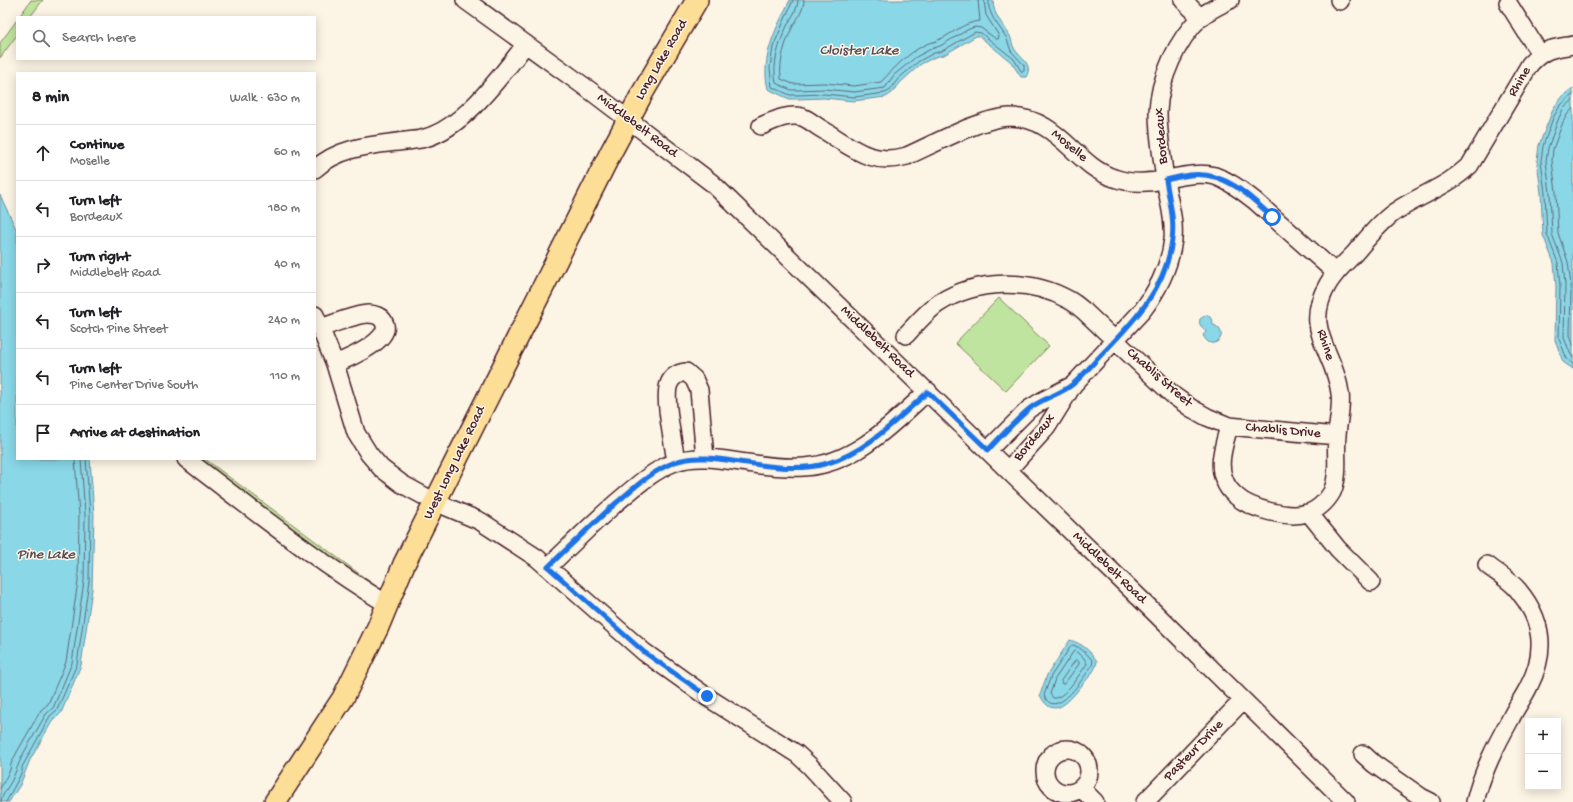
<!DOCTYPE html>
<html lang="en">
<head>
<meta charset="utf-8">
<style>
  body { margin:0; font-family:"Gochi Hand",sans-serif; background:#f2f2f2; color:#202124 }
  .controls { position:absolute; right:12px; bottom:12px; display:grid; overflow:hidden; border-radius:0px; box-shadow:0 2px 10px #0003 }
  .controls button { width:36px; height:36px; display:grid; place-items:center; padding:0; border:0; border-bottom:1px solid #e0e0e0; background:#fff; color:#202124; font:20px sans-serif }
  .stop { position:absolute; width:12px; height:12px; margin:-9px; border:3px solid #1a73e8; border-radius:50%; background:#fff }
  .stop.end { background:#1a73e8; border-color:#fff; box-shadow:0 1px 4px #0008 }
  .list { margin:0; padding:0; list-style:none }
  h2 { display:flex; justify-content:space-between; align-items:center; height:52px; margin:0; padding:0 16px; font-size:17px }
  h2 small { font-size:13px; font-weight:400; color:#757577 }
  .list li { display:grid; grid-template-columns:26px 1fr auto; gap:12px; align-items:center; box-sizing:border-box; height:56px; padding:0 16px; border-top:1px solid #e0e0e0 }
  .list b { display:block; font-size:15px; white-space:nowrap }
  .list p { margin:0; font-size:13px; white-space:nowrap; color:#757577 }
  .list em { font-size:13px; font-style:normal; color:#757577 }
  .icon { flex:none; width:22px; height:22px; fill:none; stroke:currentColor; stroke-width:2; stroke-linecap:round; stroke-linejoin:round }
  .map { position:relative; flex:none; width:1573px; height:802px; overflow:hidden }
  .search { position:absolute; background:#fff; box-shadow:0 2px 10px #0003; left:16px; top:16px; width:300px; height:44px; display:flex; align-items:center; gap:10px; box-sizing:border-box; padding:0 14px; border-radius:0px; color:#757577; font-size:15px }
  .panel { position:absolute; background:#fff; box-shadow:0 2px 10px #0003; left:16px; top:72px; width:300px; height:388px; border-radius:0px }
  .map>svg:first-child { display:block }
</style>
</head>
<body>
<div class="map">
<svg width="1573" height="802" viewBox="0 0 1573 802">
  <rect width="100%" height="100%" fill="#fcf5e5"/>
  <filter id="ink" filterUnits="userSpaceOnUse"><feTurbulence type="fractalNoise" baseFrequency=".025" numOctaves="2"/><feDisplacementMap in="SourceGraphic" scale="8" xChannelSelector="R" yChannelSelector="G"/><feConvolveMatrix kernelMatrix="1 2 1 2 8 2 1 2 1" color-interpolation-filters="sRGB"/></filter>
  <g filter="url(#ink)">
    <!-- green -->
    <path fill="#bfe49f" stroke="#848265" d="M31 0H43L30 17H19Z
      M17 20V35L0 58V43Z
      M999 298 1049 346 1006 391 955 343Z
      M175 459H205L381 590 373 605Z"/>
    <!-- water -->
    <path fill="#89d7e7" stroke="#708d9c" d="M790 0H993C993 16 1003 23 1010 36 1012 40 1012 45 1014 48 1020 59 1034 63 1026 77H1021L1011 62 979 36H976L944 55 935 57 921 64 901 82 892 93 886 97 853 101 824 98 797 99H789L768 89C760 58 776 28 790 0Z
      M1573 89V369L1563 362 1555 340 1556 286 1554 263 1543 235 1541 193 1537 161 1539 145 1554 107 1564 95Z
      M0 195 17 231V459H90L94 515 92 589 81 665 61 713 56 718H54L30 760 20 785 9 802H0Z
      M1206 315 1209 316 1213 321 1212 324C1234 333 1211 355 1203 335L1206 332C1203 326 1198 327 1200 319Z
      M1070 640C1083 644 1089 650 1097 661 1096 670 1089 677 1083 684 1071 699 1053 723 1040 695L1047 675Z"/>
    <g fill="none" stroke-linecap="round" stroke-linejoin="round">
      <!-- shore -->
      <path stroke="#636976" stroke-width="1" d="M793 0 773 47 770 68 772 87 790 95H797L824 94 854 97 885 93 889 91 898 79 919 61 934 53 942 51 975 32 981 33 1014 59 1021 71H1024V65L1011 51 1006 37 993 18 989 8V0
        M798 0C798 9 791 18 787 26 779 43 772 64 776 83L791 90H797L824 89 854 92 885 88 894 75 916 57 931 49 940 46 969 29 975 27 981 28 996 39H998L999 36 986 15 984 0
        M804 0C804 9 798 18 793 26 785 42 779 61 781 79L793 84 825 83 854 86 881 82C895 67 910 51 929 43 932 42 936 42 938 40 953 34 964 22 980 21L978 0
        M1573 94 1560 106 1553 118 1543 146 1541 161 1545 193 1547 234 1558 263 1560 286 1559 339 1567 359 1573 364
        M1573 100 1563 109 1558 120 1548 148 1546 161 1550 193 1552 234 1563 263 1565 285 1564 338 1571 355 1573 358
        M1573 108 1567 115 1563 122 1553 149 1552 161 1556 192 1558 233 1568 262 1571 285 1570 335 1573 345
        M1073 645C1082 648 1087 654 1093 661L1092 665C1085 676 1055 723 1044 695L1051 676 1071 646Z
        M1075 651 1084 658 1087 664C1080 673 1064 700 1053 698L1050 694 1055 679 1073 652Z
        M1076 660 1079 662V664L1064 684H1062L1061 681Z
        M0 789 10 770 11 764 17 752 41 710 48 704 66 662 78 581 79 515 75 459
        M1 802 2 797 12 780 22 756 46 714 53 708 57 699 72 663 84 581 85 515 81 459
        M6 802 22 772V767L50 716 57 710 77 664 89 581 90 515 86 459"/>
      <defs>
        <path id="minor" d="M465 0 592 92 712 183 1153 611 1346 802
          M1183 0 1201 18
          M1339 0 1340 1
          M1508 3 1540 54
          M761 126C773 121 788 113 802 117 808 119 815 125 820 128 851 146 870 167 907 156 934 144 981 118 1009 117 1059 117 1074 165 1114 178 1130 184 1151 183 1167 179 1183 176 1199 172 1215 176 1230 181 1242 191 1254 200L1336 273
          M315 169C340 146 374 145 406 141 412 140 419 140 425 138 465 127 501 75 526 44
          M315 315 335 364 356 433 369 454 381 468 402 484 435 502 480 521 537 558 644 652 707 697 797 754 810 766 843 802
          M321 328C333 324 356 314 368 314 374 314 381 316 384 322 393 340 349 358 335 364
          M906 335C916 324 927 311 939 303 977 279 1030 278 1069 300 1075 303 1079 307 1084 311L1174 396 1191 408 1207 417 1229 426 1337 436
          M1073 385 1142 311C1158 290 1170 266 1173 239 1175 219 1168 199 1165 179 1162 157 1158 134 1158 112 1159 80 1177 39 1201 17 1209 10 1220 5 1230 0
          M1229 426C1225 442 1217 463 1224 479 1226 485 1231 492 1236 496 1250 509 1289 519 1307 513 1317 511 1327 501 1332 492 1340 474 1335 454 1337 435 1338 421 1342 407 1340 393 1335 351 1301 330 1328 284 1335 272 1345 263 1354 254 1367 239 1380 222 1396 211 1422 194 1447 187 1470 165L1530 64C1545 48 1552 49 1573 45
          M988 450 1029 409 1042 401 1073 385 1047 427 1008 470
          M186 459C252 509 316 561 387 604
          M676 462C674 445 663 398 669 384 672 376 678 373 686 372L694 379 699 390 705 458
          M1309 513 1338 549 1371 582
          M548 567C570 546 592 524 616 503 635 487 652 471 675 462 698 454 724 460 747 463 766 466 785 468 804 467 855 464 892 424 928 391
          M1045 771a22 22 0 1 1 44 0a22 22 0 1 1-44 0Z
          M1363 754 1374 764 1421 797 1431 802
          M1081 788 1095 802
          M1145 802 1243 700
          M1475 802C1482 772 1496 745 1511 718 1516 707 1524 697 1529 686 1547 651 1543 620 1518 590 1510 580 1497 573 1487 565"/>
        <path id="major" d="M275 802 343 698 378 627 404 564 611 152 643 92 697 0"/>
      </defs>
      <!-- minor casing -->
      <use href="#minor" stroke="#4a1f2b" stroke-width="20"/>
      <!-- major casing -->
      <use href="#major" stroke="#4a1f2b" stroke-width="24"/>
      <!-- minor -->
      <use href="#minor" stroke="#fcf5e5" stroke-width="17"/>
      <!-- major -->
      <use href="#major" stroke="#fcde96" stroke-width="21"/>
    </g>
  </g>
  <g fill="none" stroke-linecap="round" stroke-linejoin="round" filter="url(#ink)">
    <!-- route -->
    <path stroke="#1a73e8" stroke-width="5" d="M707 696 644 652 548 567C570 546 592 524 616 503 635 487 652 471 675 462 698 454 724 460 747 463 773 467 802 471 828 463 868 451 898 418 928 392L988 450C1001 436 1014 422 1029 409 1042 398 1060 395 1073 384 1084 375 1093 363 1103 353 1135 320 1166 288 1172 240 1175 220 1169 199 1166 180 1174 178 1182 176 1190 175 1224 171 1249 195 1272 217"/>
  </g>
  <g text-anchor="middle" dominant-baseline="central" stroke-width="3" stroke-linejoin="round" paint-order="stroke">
    <!-- street labels -->
    <g font-size="14" fill="#4a1f2b" stroke="#fcf5e5">
      <text transform="translate(662 60) rotate(-60)">Long Lake Road</text>
      <text transform="translate(1520 82) rotate(-59)">Rhine</text>
      <text transform="translate(637 126) rotate(37)">Middlebelt Road</text>
      <text transform="translate(1162 136) rotate(-94)">Bordeaux</text>
      <text transform="translate(1069 146) rotate(40)">Moselle</text>
      <text transform="translate(877 342) rotate(44)">Middlebelt Road</text>
      <text transform="translate(1325 345) rotate(72)">Rhine</text>
      <text transform="translate(1159 378) rotate(41)">Chablis Street</text>
      <text transform="translate(1283 431) rotate(5)">Chablis Drive</text>
      <text transform="translate(1035 438) rotate(-50)">Bordeaux</text>
      <text transform="translate(455 463) rotate(-64)">West Long Lake Road</text>
      <text transform="translate(1109 568) rotate(44)">Middlebelt Road</text>
      <text transform="translate(1194 751) rotate(-46)">Pasteur Drive</text>
    </g>
    <!-- water labels -->
    <g font-size="15" font-style="italic" fill="#5a4d5a" stroke="#fcf5e5">
      <text x="859" y="51">Cloister Lake</text>
      <text x="46" y="555">Pine Lake</text>
    </g>
  </g>
</svg>
<div class="controls">
<button>+</button>
<button>−</button>
</div>
<div class="stop" style="left:1272px;top:217px"></div>
<div class="stop end" style="left:707px;top:696px"></div>
<div class="search"><svg class="icon" aria-label="search" viewBox="0 0 24 24"><circle cx="10" cy="10" r="6"/><path d="M15 15l6 6"/></svg>Search here</div>
<section class="panel">
<h2>8 min<small>Walk · 630 m</small></h2>
<ul class="list">
<li><svg class="icon" aria-label="ahead" viewBox="0 0 24 24"><path d="M12 20V5M6 11l6-6 6 6"/></svg><div><b>Continue</b><p>Moselle</p></div><em>60 m</em></li>
<li><svg class="icon" aria-label="left" viewBox="0 0 24 24"><path d="M17 20v-9H6M10 6l-5 5 5 5"/></svg><div><b>Turn left</b><p>Bordeaux</p></div><em>180 m</em></li>
<li><svg class="icon" aria-label="right" viewBox="0 0 24 24"><path d="M7 20v-9h11M14 6l5 5-5 5"/></svg><div><b>Turn right</b><p>Middlebelt Road</p></div><em>40 m</em></li>
<li><svg class="icon" aria-label="left" viewBox="0 0 24 24"><path d="M17 20v-9H6M10 6l-5 5 5 5"/></svg><div><b>Turn left</b><p>Scotch Pine Street</p></div><em>240 m</em></li>
<li><svg class="icon" aria-label="left" viewBox="0 0 24 24"><path d="M17 20v-9H6M10 6l-5 5 5 5"/></svg><div><b>Turn left</b><p>Pine Center Drive South</p></div><em>110 m</em></li>
<li><svg class="icon" aria-label="arrive" viewBox="0 0 24 24"><path d="M6 21V4h12l-3 4 3 4H6"/></svg><div><b>Arrive at destination</b></div></li>
</ul>
</section>
</div>
</body>
</html>
